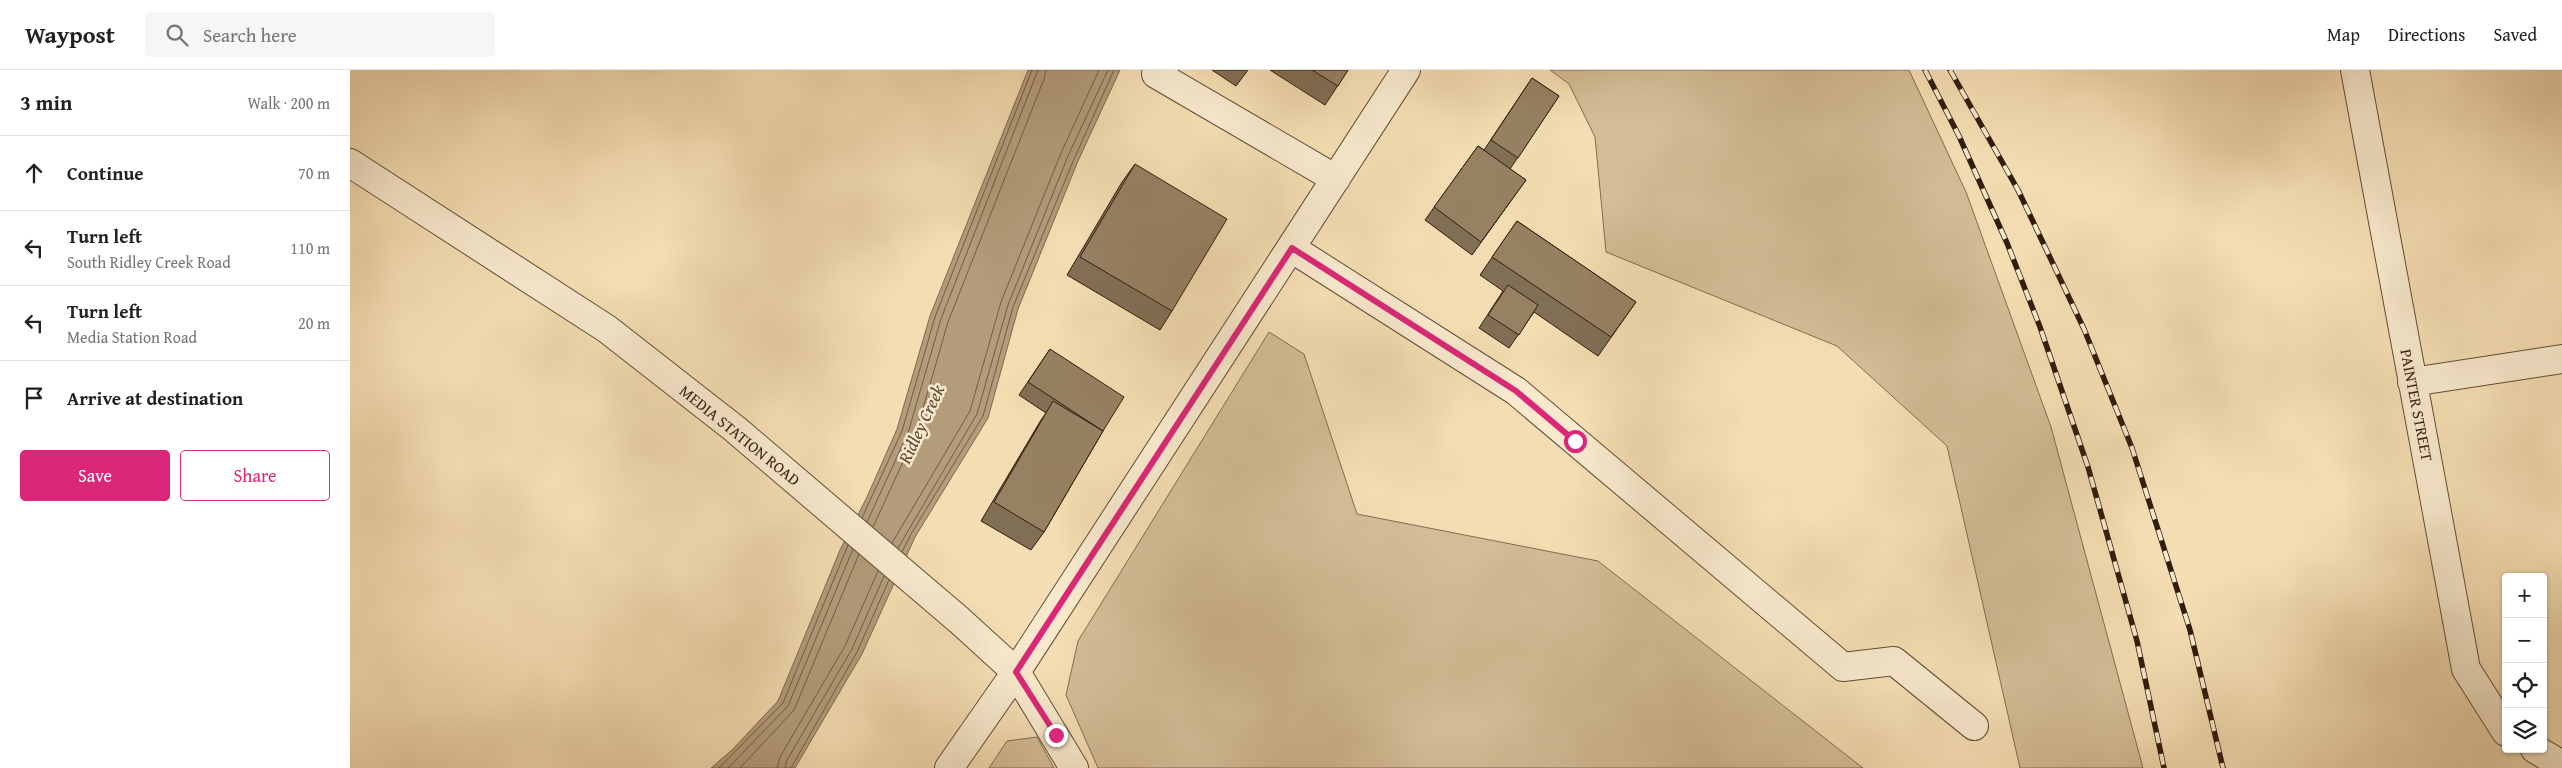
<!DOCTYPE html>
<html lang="en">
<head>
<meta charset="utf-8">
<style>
  body { margin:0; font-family:"Gentium Book Plus",serif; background:#f6f6f6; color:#202124 }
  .controls { position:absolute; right:15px; bottom:15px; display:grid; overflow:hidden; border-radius:5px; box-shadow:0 1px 4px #0004 }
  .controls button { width:45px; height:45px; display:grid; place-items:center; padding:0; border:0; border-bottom:1px solid #e0e0e0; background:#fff; color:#202124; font:25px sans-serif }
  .stop { position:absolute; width:15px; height:15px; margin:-11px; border:4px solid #db2777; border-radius:50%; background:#fff }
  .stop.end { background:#db2777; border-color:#fff; box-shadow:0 1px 5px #0008 }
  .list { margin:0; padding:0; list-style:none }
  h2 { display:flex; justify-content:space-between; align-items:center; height:65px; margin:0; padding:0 20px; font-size:21px }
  h2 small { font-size:16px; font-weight:400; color:#757577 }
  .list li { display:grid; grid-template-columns:32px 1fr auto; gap:15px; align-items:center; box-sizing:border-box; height:75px; padding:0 20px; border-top:1px solid #e0e0e0 }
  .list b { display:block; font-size:19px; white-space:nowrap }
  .list p { margin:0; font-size:16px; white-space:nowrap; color:#757577 }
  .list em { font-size:16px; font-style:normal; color:#757577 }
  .actions { display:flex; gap:10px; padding:15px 20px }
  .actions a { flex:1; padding:11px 0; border:1px solid #db2777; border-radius:5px; text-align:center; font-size:18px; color:#db2777 }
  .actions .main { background:#db2777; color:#fff }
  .icon { flex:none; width:28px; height:28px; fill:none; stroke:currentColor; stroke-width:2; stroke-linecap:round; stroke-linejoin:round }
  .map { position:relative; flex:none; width:2212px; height:698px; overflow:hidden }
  header { display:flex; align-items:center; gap:30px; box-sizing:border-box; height:70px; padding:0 25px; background:#fff; border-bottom:1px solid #e0e0e0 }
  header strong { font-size:24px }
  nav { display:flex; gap:28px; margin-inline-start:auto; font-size:18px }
  .search { width:350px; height:45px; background:#f6f6f6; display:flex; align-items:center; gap:12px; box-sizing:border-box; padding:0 18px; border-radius:5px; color:#757577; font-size:19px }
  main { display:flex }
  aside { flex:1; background:#fff }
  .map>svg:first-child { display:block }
</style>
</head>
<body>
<header>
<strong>Waypost</strong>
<div class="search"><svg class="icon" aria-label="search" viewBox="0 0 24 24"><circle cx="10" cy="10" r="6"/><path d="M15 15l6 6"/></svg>Search here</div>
<nav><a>Map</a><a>Directions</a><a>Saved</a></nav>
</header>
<main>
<aside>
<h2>3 min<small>Walk · 200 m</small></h2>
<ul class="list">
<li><svg class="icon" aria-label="ahead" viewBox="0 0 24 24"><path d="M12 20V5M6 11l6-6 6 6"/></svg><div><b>Continue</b></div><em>70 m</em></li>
<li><svg class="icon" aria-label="left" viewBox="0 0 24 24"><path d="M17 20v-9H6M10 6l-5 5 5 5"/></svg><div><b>Turn left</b><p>South Ridley Creek Road</p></div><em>110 m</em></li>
<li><svg class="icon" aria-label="left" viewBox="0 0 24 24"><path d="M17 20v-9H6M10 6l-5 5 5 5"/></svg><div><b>Turn left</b><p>Media Station Road</p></div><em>20 m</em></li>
<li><svg class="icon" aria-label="arrive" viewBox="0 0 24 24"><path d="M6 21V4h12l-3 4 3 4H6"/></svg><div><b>Arrive at destination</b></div></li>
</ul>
<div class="actions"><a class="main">Save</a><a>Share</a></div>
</aside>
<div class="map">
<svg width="2212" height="698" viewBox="0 0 2212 698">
  <rect width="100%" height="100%" fill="#f4ddb2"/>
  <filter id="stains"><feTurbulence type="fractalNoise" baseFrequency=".004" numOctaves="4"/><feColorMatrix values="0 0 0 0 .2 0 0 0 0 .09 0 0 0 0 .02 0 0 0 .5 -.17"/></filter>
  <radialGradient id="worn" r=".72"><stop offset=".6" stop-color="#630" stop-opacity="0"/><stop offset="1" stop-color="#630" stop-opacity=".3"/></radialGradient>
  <!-- green -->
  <path fill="#d3bc96" stroke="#826c52" d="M1200 0H1559L1616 122 1701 357 1793 698H1670L1597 376 1487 276 1256 182 1245 67 1219 14Z
    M919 262 954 284 1007 444 1248 491 1513 698H748L716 625 728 571Z
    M687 667 704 698H639L657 671Z"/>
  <!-- water -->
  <path fill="#b29c7a" stroke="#7e694e" d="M678 0H770L728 91 668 239 638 348 565 467 512 584 445 698H361L382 680 428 631 490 480 517 427 547 359 580 246Z"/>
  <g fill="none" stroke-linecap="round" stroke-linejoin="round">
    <!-- shore -->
    <path stroke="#725c44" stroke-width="1" d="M512 448 552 361 585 247 682 0
      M517 452 558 363 591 249 688 0
      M523 457 565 366 598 252 694 9 696 0
      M542 473 620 341 651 232 711 83 749 0
      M548 478 627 344 658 235 718 86 758 0
      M552 482 561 464 633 346 663 237 724 89 764 0
      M369 698 433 633 498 475
      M378 698 438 636 503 479
      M390 698 444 640 509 484
      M427 698 430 687 495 576 528 501
      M435 698 437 690 502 579 534 506
      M441 698 507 582 539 510"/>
    <defs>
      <path id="minor" d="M808 0 806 4 986 109
        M2005 0 2116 599 2156 662
        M0 93 257 259 385 359 609 550 666 602 724 698
        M941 178 1166 321 1493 597 1544 591 1624 656
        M2062 312 2212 289
        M2185 679 2212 695
        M599 698 666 602 1056 0"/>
    </defs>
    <!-- minor casing -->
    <use href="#minor" stroke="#624d36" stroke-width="30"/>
    <!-- minor -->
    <use href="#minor" stroke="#f8e9cd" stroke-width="28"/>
    <defs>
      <path id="rail" d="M1575 0 1609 66 1657 173 1690 257 1738 397 1787 571 1814 698
        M1600 0 1668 120 1734 259 1782 378 1840 560 1873 698"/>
    </defs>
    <!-- rail casing -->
    <use href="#rail" stroke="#311d0d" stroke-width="5.5"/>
    <!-- rail -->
    <use href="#rail" stroke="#f8e9cd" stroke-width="4" stroke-dasharray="11" stroke-linecap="butt"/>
  </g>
  <!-- wall -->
  <path fill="#816f55" stroke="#311d0d" d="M862 0H898L886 16Z
    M920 0H998L975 35Z
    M1182 8 1209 26 1160 99 1176 110 1122 185 1075 150 1128 76 1134 80Z
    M785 94 822 241 810 260 717 205 772 112Z
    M1167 151 1286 232 1248 286 1184 242 1159 278 1129 258 1153 221 1130 205Z
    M700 279 753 361 694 462 681 480 631 451 691 350 696 343 669 325Z"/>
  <!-- building -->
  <path fill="#968163" stroke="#311d0d" d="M962 0H998L988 16Z
    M1182 8 1209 26 1168 88 1141 70Z
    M1128 76 1176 110 1131 172 1084 137Z
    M785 94 877 149 822 241 730 187Z
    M1167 151 1286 232 1261 267 1142 187Z
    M1158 215 1188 235 1169 265 1138 245Z
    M700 279 774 327 753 361 678 312Z
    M703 331 753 361 694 462 644 432Z"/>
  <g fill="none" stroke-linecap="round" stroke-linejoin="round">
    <!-- route -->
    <path stroke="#db2777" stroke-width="6" d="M706 665 666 602 942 178 1166 321 1225 371"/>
  </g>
  <g text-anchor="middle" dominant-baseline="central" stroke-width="5" stroke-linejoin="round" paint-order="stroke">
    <!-- street labels -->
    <g font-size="16" fill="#311d0d" stroke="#f8e9cd">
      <text transform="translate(2067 335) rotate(79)">PAINTER STREET</text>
      <text transform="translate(390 365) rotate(39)">MEDIA STATION ROAD</text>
    </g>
    <!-- water labels -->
    <g font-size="18" font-style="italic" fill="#5e4933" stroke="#f8e9cd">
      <text transform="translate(571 354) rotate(-65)">Ridley Creek</text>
    </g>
  </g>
  <rect width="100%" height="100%" filter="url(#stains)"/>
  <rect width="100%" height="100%" fill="url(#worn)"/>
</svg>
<div class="controls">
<button>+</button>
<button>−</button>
<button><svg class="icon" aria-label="locate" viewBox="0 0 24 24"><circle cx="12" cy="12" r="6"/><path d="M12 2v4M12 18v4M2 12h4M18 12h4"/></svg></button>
<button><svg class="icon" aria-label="layers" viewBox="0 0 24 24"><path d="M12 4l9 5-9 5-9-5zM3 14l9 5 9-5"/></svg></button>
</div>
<div class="stop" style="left:1225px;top:371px"></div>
<div class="stop end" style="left:706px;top:665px"></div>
</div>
</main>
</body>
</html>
